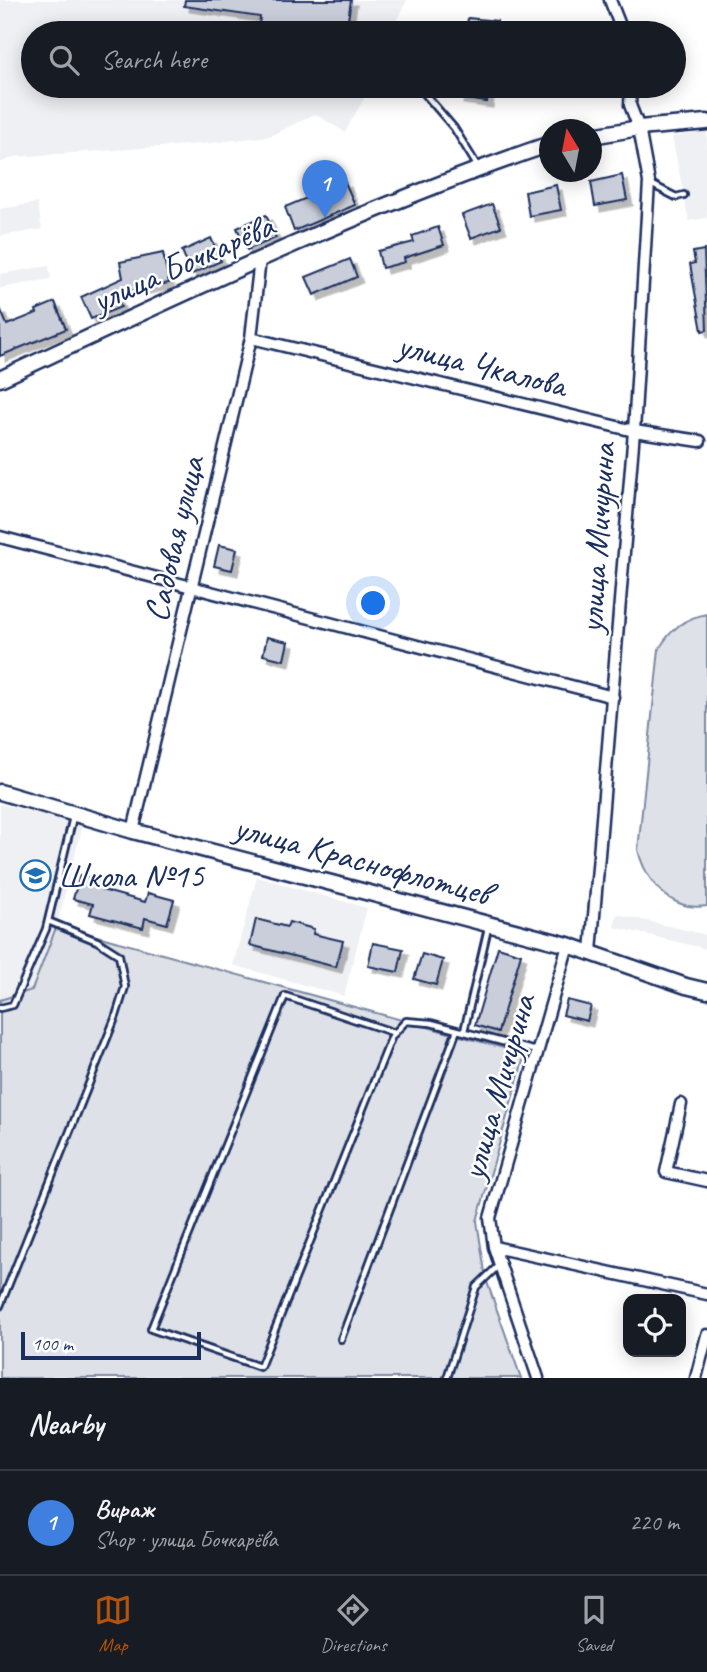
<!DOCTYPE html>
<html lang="en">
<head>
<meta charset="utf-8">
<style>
  body { margin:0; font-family:Caveat,sans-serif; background:#242831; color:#f1f3f6 }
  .controls { position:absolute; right:21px; bottom:21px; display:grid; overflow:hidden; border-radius:14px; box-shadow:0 4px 18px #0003 }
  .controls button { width:63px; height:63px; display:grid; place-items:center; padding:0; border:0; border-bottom:2px solid #363941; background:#171b24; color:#f1f3f6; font:35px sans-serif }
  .compass { position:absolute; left:539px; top:119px; width:63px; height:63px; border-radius:50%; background:#171b24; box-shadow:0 4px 18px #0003; rotate:350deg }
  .scale { position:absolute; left:21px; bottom:18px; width:180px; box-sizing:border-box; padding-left:7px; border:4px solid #1b2f5e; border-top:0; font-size:19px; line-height:24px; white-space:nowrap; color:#1b2f5e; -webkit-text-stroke:5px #fff; paint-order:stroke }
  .you { position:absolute; left:374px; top:604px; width:24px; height:24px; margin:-18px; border:5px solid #fff; border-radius:50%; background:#1a73e8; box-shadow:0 0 0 10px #1a73e833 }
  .badge { display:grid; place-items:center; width:46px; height:46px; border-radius:50%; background:#b45309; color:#fff; font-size:23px; font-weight:700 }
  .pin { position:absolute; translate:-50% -58px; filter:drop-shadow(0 2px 4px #0008) }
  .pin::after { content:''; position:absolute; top:37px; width:24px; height:21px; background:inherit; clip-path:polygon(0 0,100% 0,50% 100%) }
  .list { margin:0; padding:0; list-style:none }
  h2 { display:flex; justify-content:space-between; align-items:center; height:91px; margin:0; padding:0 28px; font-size:30px }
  h2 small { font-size:23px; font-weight:400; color:#9ea1a6 }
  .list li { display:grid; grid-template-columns:46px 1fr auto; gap:21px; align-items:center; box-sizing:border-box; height:105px; padding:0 28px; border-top:2px solid #363941 }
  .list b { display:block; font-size:26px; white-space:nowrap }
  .list p { margin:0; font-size:23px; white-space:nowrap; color:#9ea1a6 }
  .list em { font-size:23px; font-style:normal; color:#9ea1a6 }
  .icon { flex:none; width:38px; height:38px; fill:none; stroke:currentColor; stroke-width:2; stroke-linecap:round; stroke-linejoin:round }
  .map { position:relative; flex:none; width:707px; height:1378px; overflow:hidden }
  .search { position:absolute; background:#171b24; box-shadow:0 4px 18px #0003; left:21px; right:21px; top:21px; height:77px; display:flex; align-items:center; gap:18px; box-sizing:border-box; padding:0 24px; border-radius:38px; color:#9ea1a6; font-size:26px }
  .sheet { height:196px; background:#171b24 }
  nav { display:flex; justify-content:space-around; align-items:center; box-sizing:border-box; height:98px; border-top:2px solid #363941; background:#171b24; font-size:19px; color:#9ea1a6 }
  nav a { display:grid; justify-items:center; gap:4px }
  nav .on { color:#b45309 }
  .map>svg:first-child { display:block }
</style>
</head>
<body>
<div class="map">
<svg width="707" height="1378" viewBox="0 0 707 1378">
  <defs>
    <filter id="shadow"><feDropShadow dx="5.5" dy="5.5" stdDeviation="0" flood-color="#0004"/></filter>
  </defs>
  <rect width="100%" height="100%" fill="#fff"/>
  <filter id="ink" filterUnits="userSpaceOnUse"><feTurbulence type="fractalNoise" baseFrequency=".0143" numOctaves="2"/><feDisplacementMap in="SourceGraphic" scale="14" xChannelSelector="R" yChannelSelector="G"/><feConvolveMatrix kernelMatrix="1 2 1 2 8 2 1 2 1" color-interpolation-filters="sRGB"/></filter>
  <g filter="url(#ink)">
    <!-- built -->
    <path fill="#eff0f4" d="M0 0H407L390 33H33V86H371L345 132 315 114 270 136 201 144 14 157 0 163Z
      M707 131V218L689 221 672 137Z
      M37 203 42 229 0 236V209Z
      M49 266 51 279 0 288V274Z
      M0 804 83 824 57 925 32 990 0 1000Z
      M257 877 367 908 344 996 233 965Z
      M617 914 707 935V949L614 927Z"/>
    <!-- green -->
    <path fill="#dee1e7" stroke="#7c88a2" stroke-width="2" d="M707 614V906C671 912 646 882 638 850L659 649C671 629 684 618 707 614Z
      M57 925 525 1054 477 1221 486 1279 521 1378H0V1000L32 990Z"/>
    <!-- building -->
    <path fill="#caceda" stroke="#1b2f5e" stroke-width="2" filter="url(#shadow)" d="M185 0H351L346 33H320L259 25 260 17 184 6Z
      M468 18 497 21 496 33H466Z
      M460 86H489L487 102 458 98Z
      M622 175 627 200 595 206 591 182Z
      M345 182 355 205 294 231 285 207Z
      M556 185 561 210 529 216 525 192Z
      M492 204 501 227 471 238 462 215Z
      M266 215 276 238 247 250 237 228Z
      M438 227 444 245 404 258 405 262 382 268 378 251 414 242 412 236Z
      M211 238 221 261 192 274 182 251Z
      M704 250 707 330 702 331 690 264 695 263 693 252Z
      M163 253 169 283 115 294 121 307 91 319 81 297 123 278 120 262Z
      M350 259 357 277 314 295 306 277Z
      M55 302 66 329 0 356V308L7 325 37 313 36 310Z
      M219 545 237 549 232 570 214 566Z
      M267 637 288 642 284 660 263 655Z
      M80 875 104 881 102 890 145 902 148 893 174 900 167 924 145 918 143 928 90 914 93 904 73 899Z
      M256 919 287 927 289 922 314 929 313 934 343 941 336 967 250 945Z
      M373 943 403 949 398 972 368 966Z
      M498 947 521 954 498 1032 475 1025Z
      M422 954 443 960 436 985 414 979Z
      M567 1000 591 1006 587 1021 563 1015Z"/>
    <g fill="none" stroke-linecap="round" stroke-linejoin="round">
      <defs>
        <path id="lane" d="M418 86 454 128 478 167
          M649 183 676 197 684 195
          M0 1008 13 1005 46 929 73 817
          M464 1031 488 928
          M395 1033 285 996 151 1329 260 1367 392 1036 406 1021 431 1023 536 1051
          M0 1306 116 1016 125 987 119 955 97 941 48 921
          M341 1339 457 1030
          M447 1378 476 1287 499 1265"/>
        <path id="street" d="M610 0 623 33
          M251 338 634 431 700 441
          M0 537 613 697
          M133 831 251 338 260 259
          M591 952 634 431 649 182 639 128 630 105 631 86
          M681 1104 666 1172 707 1181
          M494 1247 707 1294
          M538 1378 494 1247 490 1218 568 945
          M696 1378 707 1335"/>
        <path id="secondary" d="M592 136 639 128 707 122
          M0 379C180 295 361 208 550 144
          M0 792 133 831 568 945 686 986 707 991"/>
      </defs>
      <!-- lane casing -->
      <use href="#lane" stroke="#1b2f5e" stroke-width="10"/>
      <!-- street casing -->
      <use href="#street" stroke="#1b2f5e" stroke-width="15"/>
      <!-- secondary casing -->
      <use href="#secondary" stroke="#1b2f5e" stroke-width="19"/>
      <!-- lane -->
      <use href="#lane" stroke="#fff" stroke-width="4.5"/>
      <!-- street -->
      <use href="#street" stroke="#fff" stroke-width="10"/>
      <!-- secondary -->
      <use href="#secondary" stroke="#fff" stroke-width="14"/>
    </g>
  </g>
  <!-- icons -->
  <defs>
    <symbol id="school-ring" viewBox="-11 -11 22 22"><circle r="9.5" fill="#fff" stroke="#1f6fb2" stroke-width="1.5"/><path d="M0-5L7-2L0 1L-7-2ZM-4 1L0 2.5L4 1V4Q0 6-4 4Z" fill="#1f6fb2"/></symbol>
  </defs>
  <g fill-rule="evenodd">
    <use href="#school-ring" x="18" y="858" width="35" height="35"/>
  </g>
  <g text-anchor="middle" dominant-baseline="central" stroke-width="5" stroke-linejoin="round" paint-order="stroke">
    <!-- street labels -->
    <g font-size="35" fill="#1b2f5e" stroke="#fff">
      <text transform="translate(183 263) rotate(-24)">улица Бочкарёва</text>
      <text transform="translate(482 365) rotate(14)">улица Чкалова</text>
      <text transform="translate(597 538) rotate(-86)">улица Мичурина</text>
      <text transform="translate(174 539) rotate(-77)">Садовая улица</text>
      <text transform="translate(362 860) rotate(15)">улица Краснофлотцев</text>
      <text transform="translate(498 1087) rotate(-74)">улица Мичурина</text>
    </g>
    <!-- poi labels -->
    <g font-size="35" fill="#1b2f5e" stroke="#fff" text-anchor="start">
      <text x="58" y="875">Школа №15</text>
    </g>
  </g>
</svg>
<div class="controls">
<button><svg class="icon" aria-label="locate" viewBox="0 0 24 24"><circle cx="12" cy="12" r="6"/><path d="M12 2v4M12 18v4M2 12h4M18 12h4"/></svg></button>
</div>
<svg class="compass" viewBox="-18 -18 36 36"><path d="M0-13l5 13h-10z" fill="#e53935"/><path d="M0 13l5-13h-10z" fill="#9ea1a6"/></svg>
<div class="scale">100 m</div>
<div class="you"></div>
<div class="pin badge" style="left:325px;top:218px;background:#3f7fe0">1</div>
<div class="search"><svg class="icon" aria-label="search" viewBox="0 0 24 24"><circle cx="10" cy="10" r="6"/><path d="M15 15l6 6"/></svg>Search here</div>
</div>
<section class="sheet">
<h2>Nearby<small></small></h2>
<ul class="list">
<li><span class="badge" style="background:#3f7fe0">1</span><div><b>Вираж</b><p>Shop · улица Бочкарёва</p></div><em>220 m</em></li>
</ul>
</section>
<nav>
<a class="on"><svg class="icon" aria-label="map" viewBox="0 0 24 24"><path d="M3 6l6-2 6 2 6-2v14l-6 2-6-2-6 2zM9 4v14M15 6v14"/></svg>Map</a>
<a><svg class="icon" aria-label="directions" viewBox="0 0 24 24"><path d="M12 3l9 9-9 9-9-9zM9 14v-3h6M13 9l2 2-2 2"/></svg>Directions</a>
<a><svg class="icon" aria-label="saved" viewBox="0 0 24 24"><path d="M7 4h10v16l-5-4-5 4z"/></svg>Saved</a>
</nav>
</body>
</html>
